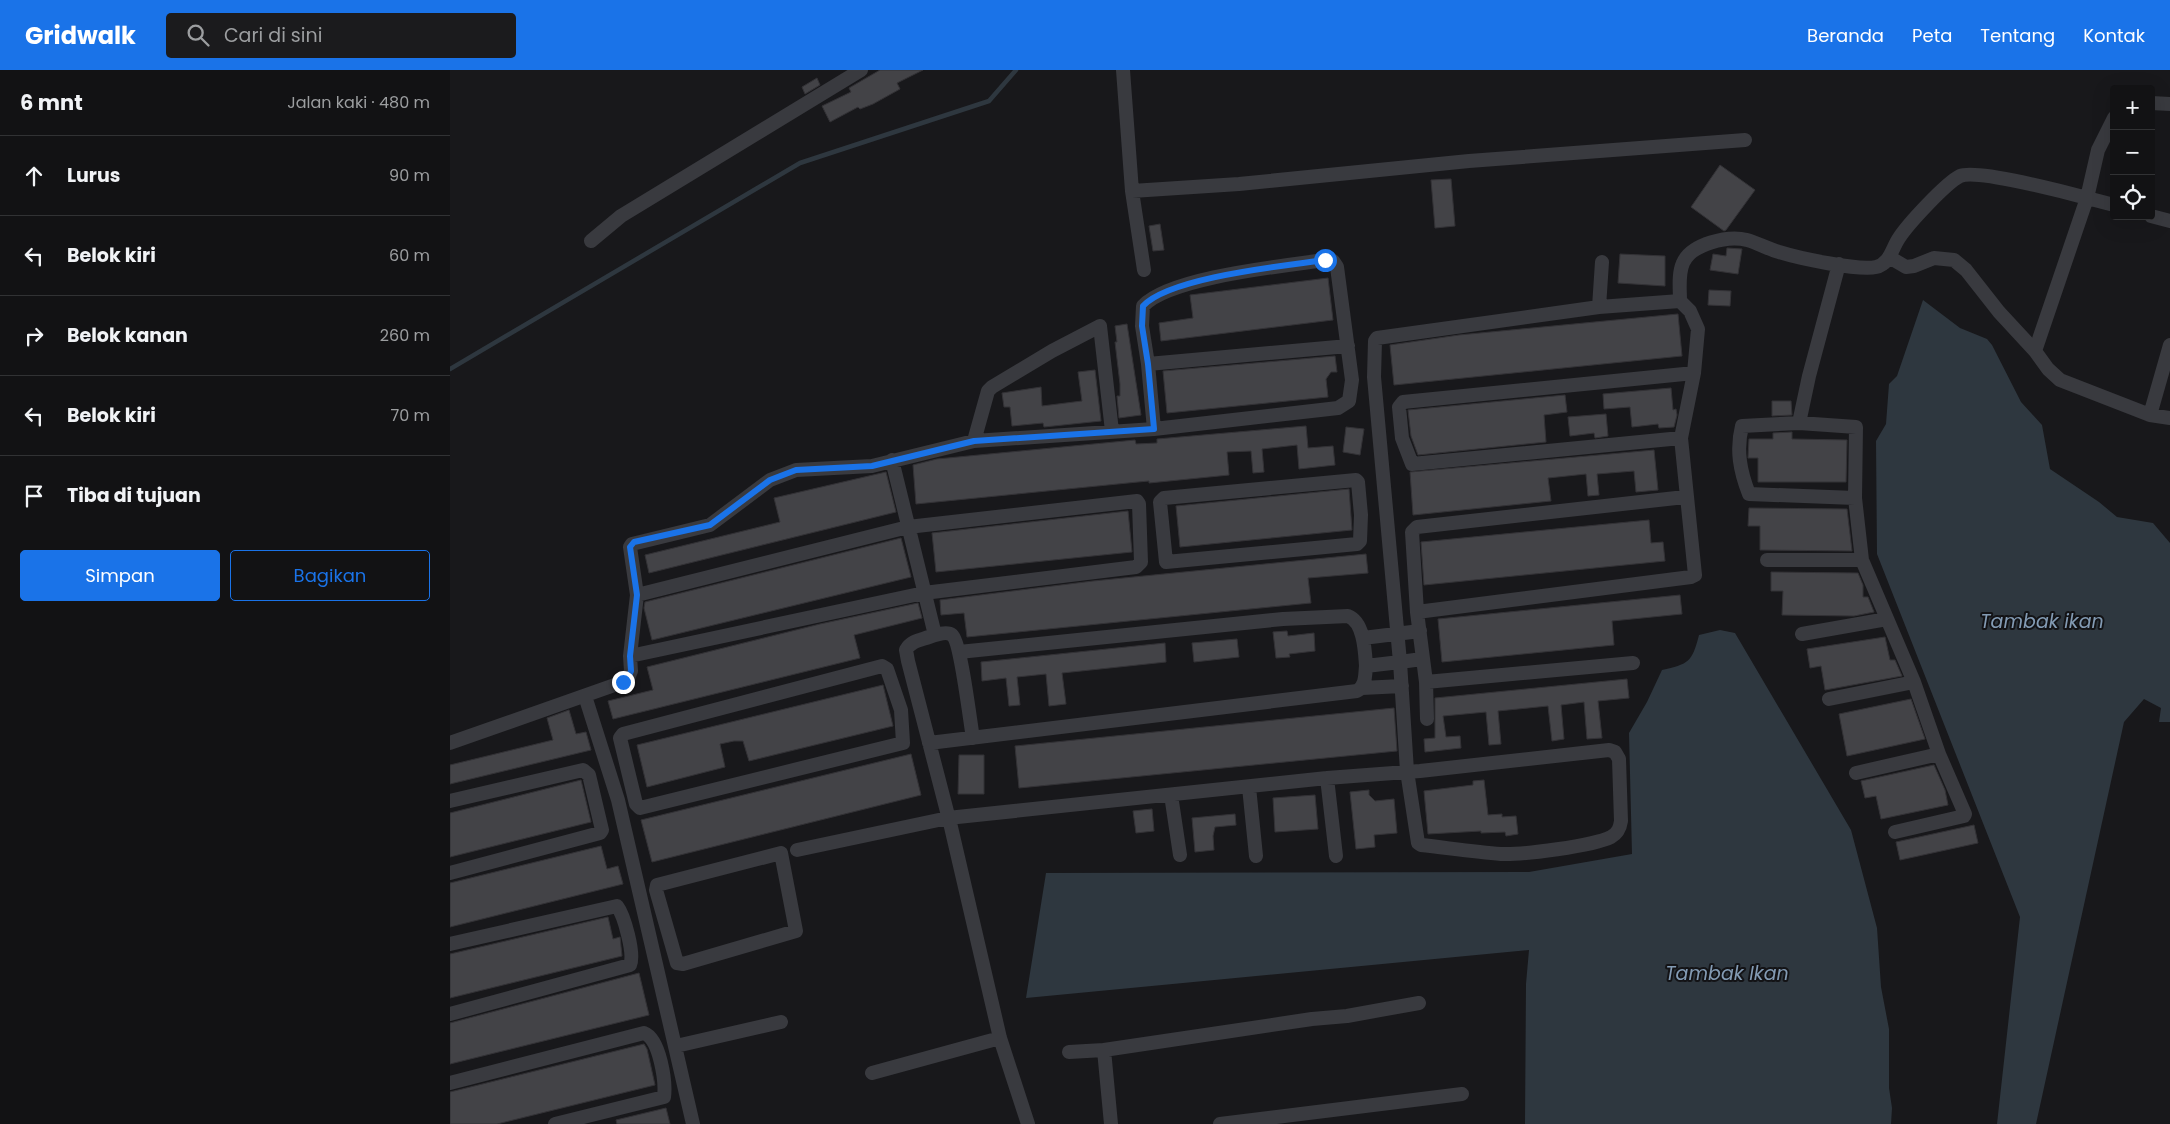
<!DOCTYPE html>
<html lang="id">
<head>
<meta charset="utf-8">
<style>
  body { margin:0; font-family:Poppins,sans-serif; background:#1b1b1d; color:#f1f3f6 }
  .controls { position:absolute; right:15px; top:15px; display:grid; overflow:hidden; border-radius:5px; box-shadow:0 5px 20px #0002 }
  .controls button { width:45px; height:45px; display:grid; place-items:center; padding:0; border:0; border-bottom:1px solid #313234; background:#121214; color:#f1f3f6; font:25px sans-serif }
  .stop { position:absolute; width:15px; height:15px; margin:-11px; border:4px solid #1a73e8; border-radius:50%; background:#fff }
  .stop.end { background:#1a73e8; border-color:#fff; box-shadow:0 1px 5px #0008 }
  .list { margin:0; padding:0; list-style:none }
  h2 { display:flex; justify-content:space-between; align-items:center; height:65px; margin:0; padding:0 20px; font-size:21px }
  h2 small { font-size:16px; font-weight:400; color:#9c9ea0 }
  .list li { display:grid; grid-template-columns:32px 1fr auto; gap:15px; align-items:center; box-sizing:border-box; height:80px; padding:0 20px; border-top:1px solid #313234 }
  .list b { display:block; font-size:19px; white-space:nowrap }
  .list em { font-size:16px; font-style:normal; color:#9c9ea0 }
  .actions { display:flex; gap:10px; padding:15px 20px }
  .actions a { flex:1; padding:11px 0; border:1px solid #1a73e8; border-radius:5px; text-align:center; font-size:18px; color:#1a73e8 }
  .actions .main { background:#1a73e8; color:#fff }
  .icon { flex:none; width:28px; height:28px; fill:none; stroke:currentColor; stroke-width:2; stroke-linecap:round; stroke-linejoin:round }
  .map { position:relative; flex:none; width:1720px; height:1054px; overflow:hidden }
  header { display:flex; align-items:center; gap:30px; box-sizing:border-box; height:70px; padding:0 25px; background:#1a73e8; color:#fff }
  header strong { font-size:24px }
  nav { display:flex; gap:28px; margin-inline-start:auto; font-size:18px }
  .search { width:350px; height:45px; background:#1b1b1d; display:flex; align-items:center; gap:12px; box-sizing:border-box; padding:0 18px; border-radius:5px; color:#9c9ea0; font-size:19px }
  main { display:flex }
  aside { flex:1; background:#121214 }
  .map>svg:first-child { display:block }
</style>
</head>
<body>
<header>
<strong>Gridwalk</strong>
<div class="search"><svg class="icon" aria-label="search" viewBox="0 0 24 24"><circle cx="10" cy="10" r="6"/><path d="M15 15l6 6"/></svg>Cari di sini</div>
<nav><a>Beranda</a><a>Peta</a><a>Tentang</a><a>Kontak</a></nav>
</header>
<main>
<aside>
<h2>6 mnt<small>Jalan kaki · 480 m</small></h2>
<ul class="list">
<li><svg class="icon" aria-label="ahead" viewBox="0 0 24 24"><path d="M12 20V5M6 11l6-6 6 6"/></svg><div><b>Lurus</b></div><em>90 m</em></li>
<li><svg class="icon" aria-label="left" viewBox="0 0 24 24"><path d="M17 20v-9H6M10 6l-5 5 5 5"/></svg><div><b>Belok kiri</b></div><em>60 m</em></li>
<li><svg class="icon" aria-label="right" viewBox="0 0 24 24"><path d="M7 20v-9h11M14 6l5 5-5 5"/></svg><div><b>Belok kanan</b></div><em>260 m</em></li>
<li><svg class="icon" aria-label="left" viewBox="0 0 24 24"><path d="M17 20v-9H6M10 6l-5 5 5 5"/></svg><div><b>Belok kiri</b></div><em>70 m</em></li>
<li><svg class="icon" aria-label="arrive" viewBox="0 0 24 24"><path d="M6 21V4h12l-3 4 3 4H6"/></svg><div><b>Tiba di tujuan</b></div></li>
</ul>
<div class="actions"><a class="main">Simpan</a><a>Bagikan</a></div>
</aside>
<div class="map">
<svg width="1720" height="1054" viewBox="0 0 1720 1054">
  <rect width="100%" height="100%" fill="#18181b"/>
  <!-- water -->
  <path fill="#2e373f" d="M1473 230 1510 258 1537 269 1542 275 1571 332 1592 355 1600 399 1649 432 1667 447 1703 453 1720 473V652H1709L1711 638 1694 629 1674 652 1586 1054H1547L1570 847 1427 484 1426 371 1436 354 1439 314 1447 306Z
    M1270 560 1285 563 1401 760 1427 858 1431 917 1439 959V1018L1442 1038 1441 1054H1075L1076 914 1079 880 576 928 596 803 1079 802 1182 784 1179 663 1197 632 1212 600C1238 594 1242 593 1249 565Z"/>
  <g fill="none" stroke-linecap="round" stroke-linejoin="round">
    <!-- stream -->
    <path stroke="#2e373f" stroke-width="4.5" d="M0 299 350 93 539 31 566 0"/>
  </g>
  <!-- building -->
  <path fill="#434347" stroke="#333236" d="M430 0H473L447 13 450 19 423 34 410 39 408 37 380 52 372 36 401 22 399 18Z
    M367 8 370 15 355 24 352 17Z
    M1270 95 1305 120 1276 160 1274 161 1241 137Z
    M1001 109 1005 156 985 158 981 110Z
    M710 154 714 180 703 181 699 156Z
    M1277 178 1292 179 1288 204 1260 200 1263 184 1276 186Z
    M1170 184 1215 186V216L1168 213Z
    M878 208 883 250 711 271 709 253 743 248 740 225Z
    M1259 220 1281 221 1280 236 1258 235Z
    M1228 244 1232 286 944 315 940 275 1009 265Z
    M677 254 691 345 669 348 667 326H670V314L665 272H667L665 256Z
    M885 286 887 302H881L876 309 878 327 717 343 713 301Z
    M645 300 651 351 594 357 593 353 562 356 560 337H554L552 323 591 317 592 336 632 331 628 302Z
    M1221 318 1223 340 1226 339 1227 345 1224 357 1209 358 1208 354 1182 357 1180 337 1154 339 1153 324Z
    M1115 325 1117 342 1094 345 1096 372 968 385 961 366 958 340Z
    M1322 331H1341L1342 345 1322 346Z
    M1156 344 1158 366 1145 368 1144 363 1120 366 1118 347Z
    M856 356 858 378 883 376 885 395 849 399 847 375 812 379 814 402 803 403 801 381 777 382 779 405 699 413V411L688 412 466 434 463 395 487 389 685 370 686 374 707 373V369Z
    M896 357 914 359 910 385 893 382Z
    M1342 362V369L1397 370 1396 412H1308V388H1298L1299 369H1323V363Z
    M1204 380 1208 420 1186 422 1184 401 1147 404 1149 425 1138 426 1136 404 1098 408 1101 431 963 445 960 402Z
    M436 402 446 442 199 503 195 485 330 452 324 428Z
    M899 419 902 460 730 477 726 436Z
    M1299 438 1397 439 1402 481 1310 480V456H1298Z
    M678 441 682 482 486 502 482 463Z
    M1199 450 1201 473 1213 472 1215 491 974 515 971 472Z
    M451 468 461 507 202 570 194 538 195 532Z
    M916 484 918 503 858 508 861 533 517 567 514 543 491 545 490 530 643 511Z
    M1321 502 1408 503 1413 515V527H1418L1424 542 1404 546 1332 545 1333 521H1321Z
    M1230 525 1232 544 1162 551 1164 575 992 592 988 549Z
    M468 533 472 548 404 565 410 588 163 649 158 631 203 620 197 597 370 554Z
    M837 561 838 566 864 563 865 581 839 584 840 587 826 588 823 562Z
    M1435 567 1440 590H1445L1452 606 1375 620 1371 596 1360 598 1357 579Z
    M787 569 789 587 744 592 742 573Z
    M715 573 716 592 612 603 616 634 599 636 596 604 567 607 570 635 559 636 556 608 532 611 531 592Z
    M1177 609 1179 628 1148 631 1152 668 1137 669 1134 632 1111 635 1114 669 1102 671 1098 636 1048 641 1051 674 1039 675 1036 642 993 646 996 667 1010 666 1011 678 975 682 974 669 985 668V628Z
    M433 615 443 656 299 691 293 671H284L270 674 275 697 197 717 187 675Z
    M1461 629 1475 669 1397 686 1389 644Z
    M944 638 947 681 569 718 565 676Z
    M119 640 126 664 136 662 141 680 0 714V695L103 670 97 648Z
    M461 684 471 725 202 792 191 750Z
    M509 685H534V724H508Z
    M1484 695 1495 720 1498 735 1431 749 1426 726 1415 728 1411 711Z
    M131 710 141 752 0 787V743Z
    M1034 710 1038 745 1052 744V747L1066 746 1068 764 1056 766 1055 762 1031 763V761L978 764 974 721 1023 715V711Z
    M919 720V725L925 731 944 729 947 763 924 765 925 777 906 779 900 722Z
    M865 725 868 759 825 762 823 728Z
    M702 739 704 761 686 763 683 741Z
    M785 744 786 755 765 757 763 766 764 780 745 782 742 748Z
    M1524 755 1528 773 1450 790 1446 772Z
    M151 776 157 799 168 796 173 814 0 857V813Z
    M158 847 163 869 170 867 172 886 0 928V884Z
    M189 903 199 945 0 994V953Z
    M194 974 197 979 205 1015 47 1054H0V1022Z
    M216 1038 220 1054H167L166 1050Z"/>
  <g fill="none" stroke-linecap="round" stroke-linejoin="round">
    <!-- minor -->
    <path stroke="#393a3f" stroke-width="14" d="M673 0 682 121 694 200
      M1701 33 1720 34
      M682 121 789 114 1019 91 1295 70
      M1701 146 1720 151
      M141 171 171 146 411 0
      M1439 187 1456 197 1464 196 1484 188 1504 190 1516 200 1549 242 1585 281 1598 299 1610 310 1700 345 1720 348
      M875 190 883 191 887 197 902 310 899 331 888 338 704 359 698 294 692 256 693 236C720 207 834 196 875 190Z
      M1149 237 1152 192
      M1585 281 1637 128 1664 135
      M698 294 898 276
      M1700 345 1720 275
      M1349 353 1406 357 1405 428 1299 424C1290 401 1286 380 1292 356Z
      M1349 353 1359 306 1389 194
      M1231 368 962 394 952 368 949 337 953 332 1244 303
      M524 371 538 321 542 317 602 281 650 256 662 361
      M442 390 485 565
      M906 410 908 412 911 445 910 471 907 474 716 492 710 432 714 428Z
      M1405 428 1412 490 1464 612 1489 684 1515 744 1514 746 1445 762
      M1317 490H1412
      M967 542 1241 507 1245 505 1231 368 1244 303 1248 259 1240 241 1230 231
      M1352 564 1437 549
      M913 568 970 561
      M509 582 833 549 898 546C914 552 915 581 916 596
      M180 586 474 523 686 497 691 492 689 434 687 431 458 457 187 525
      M1183 593 976 612 967 542 962 462 967 457 1235 427
      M432 596 437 599 451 640 453 673 190 738 186 734 170 668 173 664Z
      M976 612 977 649
      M912 618 952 616
      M135 626 168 730 243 1054
      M1379 629 1464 612
      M523 668C520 652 511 572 502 565 497 561 485 565 479 567 470 570 461 571 456 580L458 591 501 757 550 968 578 1054
      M0 673 173 612 178 608 181 601 180 586 187 525 180 477 182 474 260 455 320 410 346 400 422 396 524 371 704 359
      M479 673 907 621C916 616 915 605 916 596L950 592 924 307 925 271 927 268 1149 237 1230 231C1230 219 1228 204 1233 193 1241 174 1278 165 1297 170 1308 173 1318 179 1329 182 1348 188 1409 201 1426 197 1440 194 1442 178 1449 168 1458 154 1496 113 1510 106 1527 99 1615 122 1637 128L1648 80 1664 48
      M1406 703 1489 684
      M877 708 886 786
      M799 717 806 786
      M721 725 730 785
      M0 731 133 700 139 705 152 760 150 763 0 803
      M347 780 498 748 877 708 970 701 1159 680 1165 682 1169 689 1171 751C1170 758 1168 763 1161 767 1143 776 1072 785 1051 784 1025 782 998 778 971 775L968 773 957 701 950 592 972 589
      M331 783 346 861 233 894 227 893 206 820 207 815Z
      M0 874 167 836C174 845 185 884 180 895L0 944
      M226 976 331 952
      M619 982 654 980
      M422 1003 550 968
      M0 1013 194 963C210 969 216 1012 214 1027L105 1054
      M661 1054 654 980 862 949 897 946 969 933
      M770 1054 1012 1024"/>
  </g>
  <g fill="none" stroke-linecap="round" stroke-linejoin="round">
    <!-- route -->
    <path stroke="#1a73e8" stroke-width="6" d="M173 612 178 608 181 601 180 586 187 525 180 477 184 472 260 455 320 410 346 400 422 396 524 371 704 359 698 294 692 256 693 236C720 207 834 196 875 190"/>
  </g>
  <g text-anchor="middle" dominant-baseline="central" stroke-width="4" stroke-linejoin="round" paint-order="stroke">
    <!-- water labels -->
    <g font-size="19" font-style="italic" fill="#839bb4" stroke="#131316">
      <text x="1592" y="551">Tambak ikan</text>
      <text x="1277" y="903">Tambak Ikan</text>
    </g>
  </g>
</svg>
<div class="controls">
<button>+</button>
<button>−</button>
<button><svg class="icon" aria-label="locate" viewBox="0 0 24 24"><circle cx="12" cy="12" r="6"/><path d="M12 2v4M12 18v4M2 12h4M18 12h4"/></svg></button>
</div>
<div class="stop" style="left:875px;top:190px"></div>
<div class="stop end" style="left:173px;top:612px"></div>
</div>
</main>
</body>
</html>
